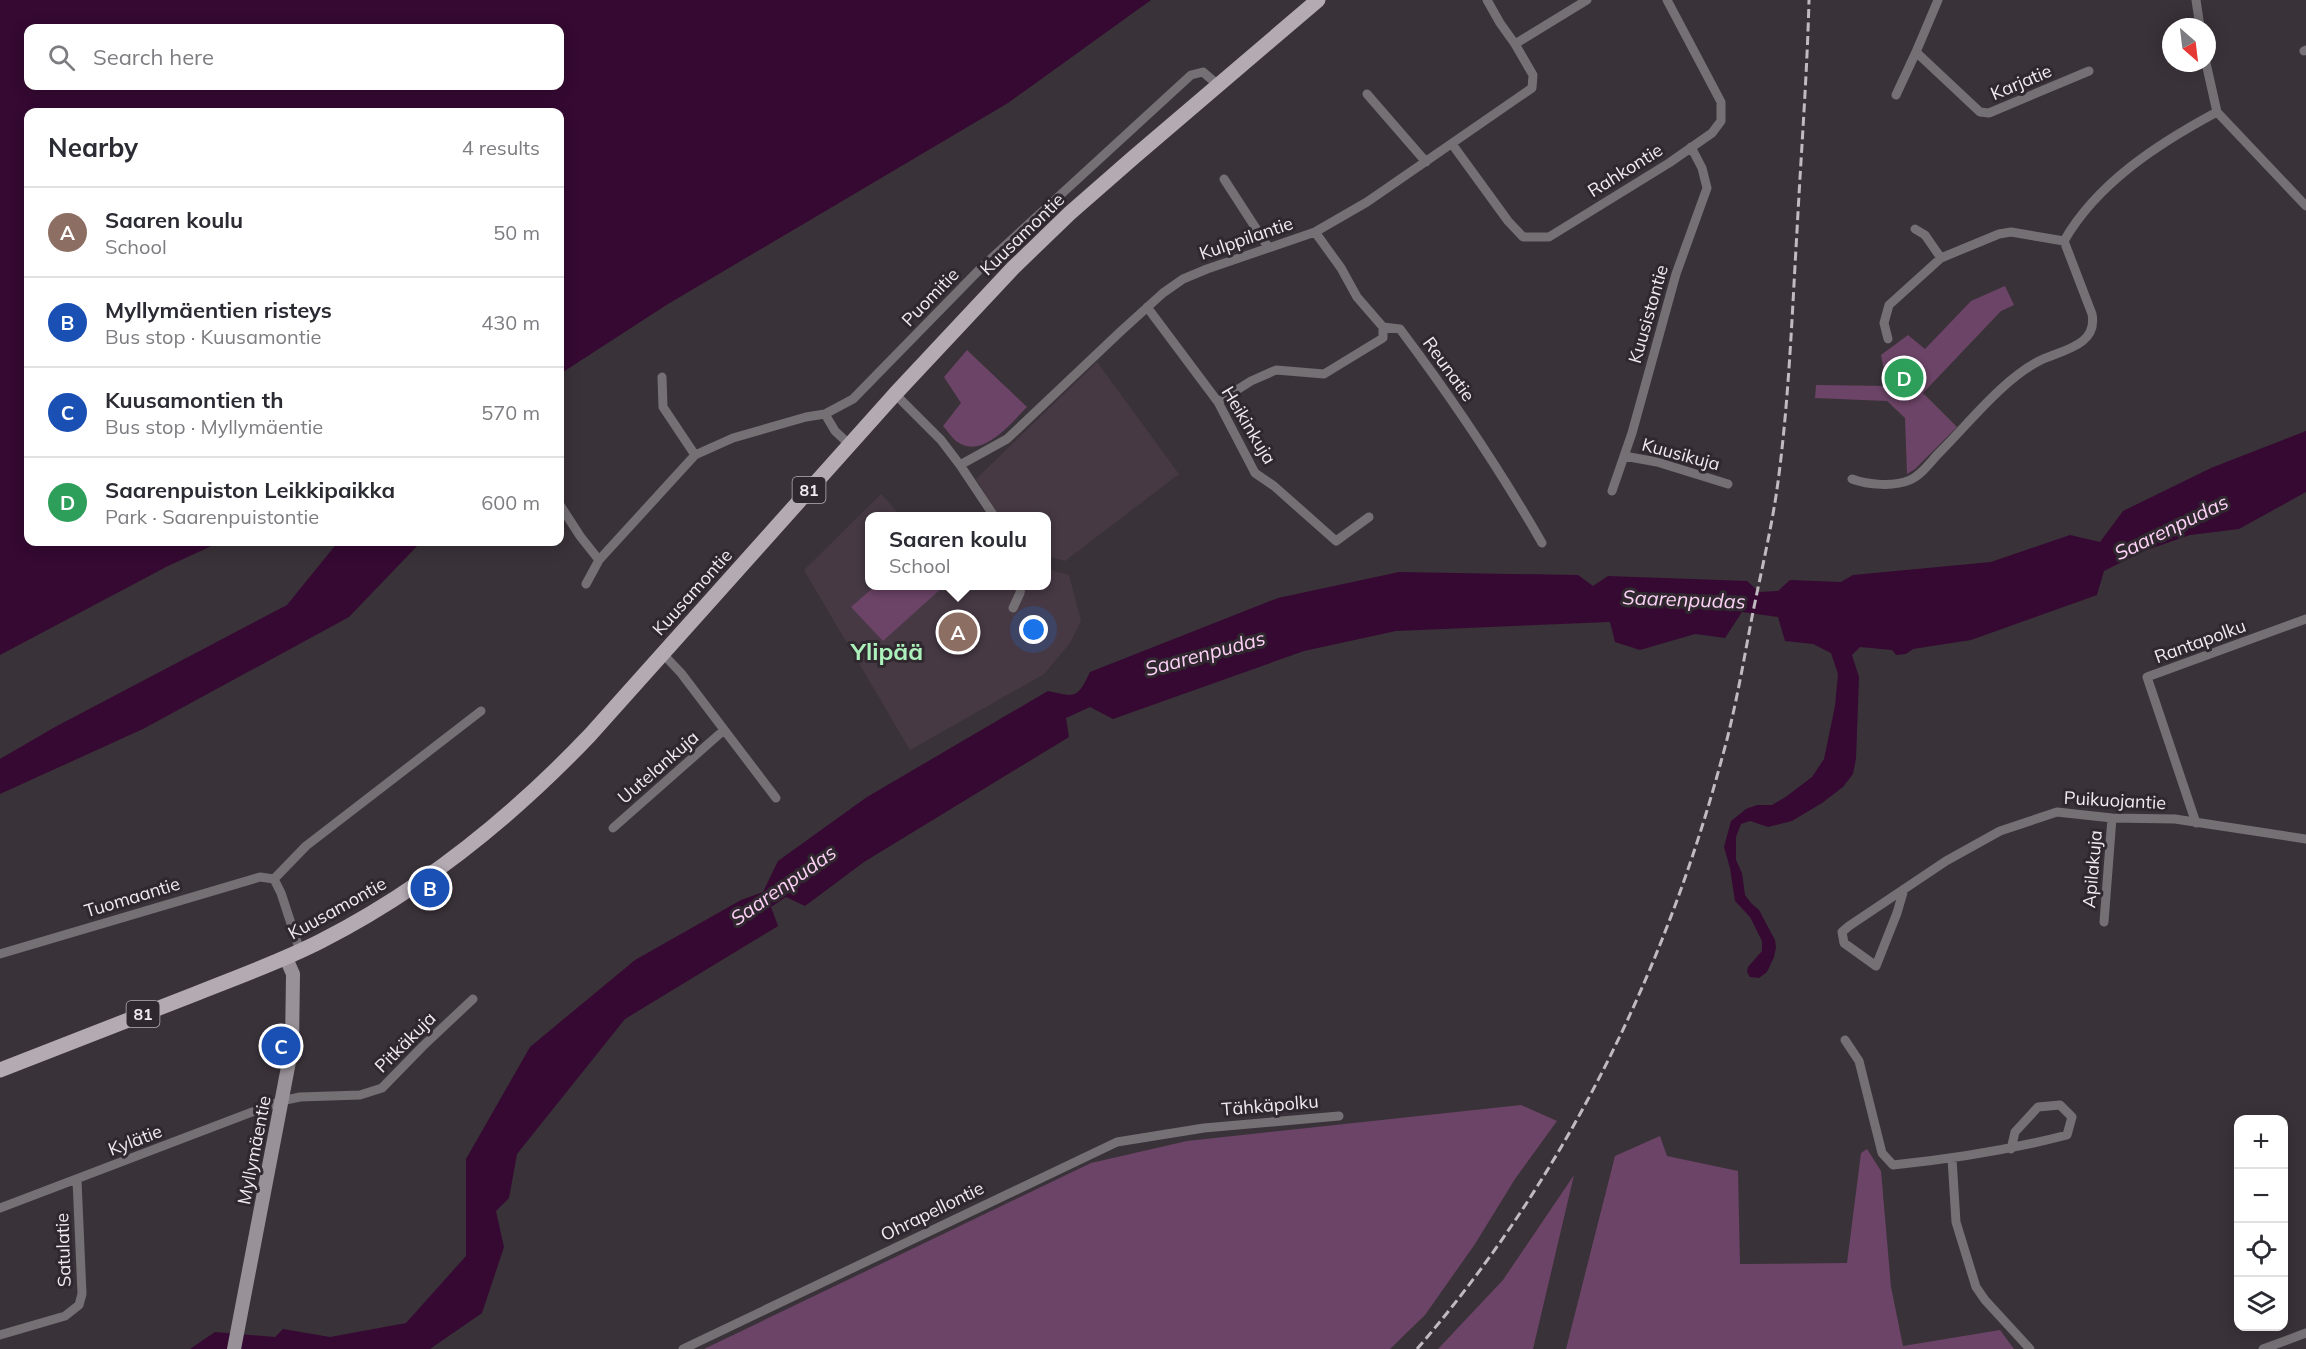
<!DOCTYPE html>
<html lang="en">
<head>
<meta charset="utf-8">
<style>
  body { margin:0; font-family:Mulish,sans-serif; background:#f7f7f7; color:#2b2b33 }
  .controls { position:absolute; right:18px; bottom:18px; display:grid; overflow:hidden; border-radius:12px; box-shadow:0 3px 15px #0003 }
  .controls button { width:54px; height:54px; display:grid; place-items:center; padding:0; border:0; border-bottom:2px solid #e1e1e2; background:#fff; color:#2b2b33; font:30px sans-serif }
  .compass { position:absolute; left:2162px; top:18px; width:54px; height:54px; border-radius:50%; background:#fff; box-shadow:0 3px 15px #0003; rotate:152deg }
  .you { position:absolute; left:1034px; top:630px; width:21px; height:21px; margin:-15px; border:4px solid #fff; border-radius:50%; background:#1a73e8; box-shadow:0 0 0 9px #1a73e833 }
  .badge { display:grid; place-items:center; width:39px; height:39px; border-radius:50%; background:#377852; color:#fff; font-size:20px; font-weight:700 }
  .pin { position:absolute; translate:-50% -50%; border:3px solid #fff; box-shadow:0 2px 6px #0006 }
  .popup { position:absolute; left:865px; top:512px; width:186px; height:78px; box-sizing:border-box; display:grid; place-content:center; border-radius:12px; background:#fff; filter:drop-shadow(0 2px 4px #0005); font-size:20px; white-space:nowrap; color:#7c7c81 }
  .popup b { font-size:22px; color:#2b2b33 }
  .popup::after { content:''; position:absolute; left:50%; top:100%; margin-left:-12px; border:12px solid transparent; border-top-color:#fff }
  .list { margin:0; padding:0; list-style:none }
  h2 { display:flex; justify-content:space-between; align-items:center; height:78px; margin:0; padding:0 24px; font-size:26px }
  h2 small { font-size:20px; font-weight:400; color:#7c7c81 }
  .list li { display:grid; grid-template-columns:39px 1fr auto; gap:18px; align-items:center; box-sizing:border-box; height:90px; padding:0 24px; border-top:2px solid #e1e1e2 }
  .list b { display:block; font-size:22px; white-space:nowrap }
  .list p { margin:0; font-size:20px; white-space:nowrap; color:#7c7c81 }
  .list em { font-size:20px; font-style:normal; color:#7c7c81 }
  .icon { flex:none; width:33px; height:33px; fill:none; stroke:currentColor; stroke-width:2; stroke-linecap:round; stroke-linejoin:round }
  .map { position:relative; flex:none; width:2306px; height:1349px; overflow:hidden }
  .search { position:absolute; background:#fff; box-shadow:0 3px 15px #0003; left:24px; top:24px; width:540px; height:66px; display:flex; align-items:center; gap:15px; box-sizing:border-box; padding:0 21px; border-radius:12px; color:#7c7c81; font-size:22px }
  .panel { position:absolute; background:#fff; box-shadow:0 3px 15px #0003; left:24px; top:108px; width:540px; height:438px; border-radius:12px }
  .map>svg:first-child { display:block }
</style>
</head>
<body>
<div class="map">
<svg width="2306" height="1349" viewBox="0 0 2306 1349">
  <rect width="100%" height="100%" fill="#3a3239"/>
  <!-- built -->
  <path fill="#463944" d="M1097 362 1179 474 1065 561 1047 556 1046 516H999L976 479Z
    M881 494 901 516H870V586H1046L1047 569 1069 575 1081 621 1070 643 1044 674 910 750 804 570Z"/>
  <!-- green -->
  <path fill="#6c4467" d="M2005 286 2014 305 2001 311 1923 393 1957 427 1915 469 1907 474 1905 418 1887 401 1815 398 1816 385 1887 386 1881 355 1908 335 1925 349 1971 301Z
    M967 350 1027 407C1011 423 981 461 956 441 951 437 947 430 943 426L961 403 944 377Z
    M875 586H944L883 641 851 607Z
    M1521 1105 1557 1121 1515 1179 1475 1244 1425 1315 1390 1349H704L1091 1163 1187 1141Z
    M1660 1136 1667 1156 1738 1171 1740 1264 1847 1263 1861 1153 1867 1149 1881 1171 1891 1287 1903 1346 2000 1330 2014 1349H1566L1615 1156Z
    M1574 1175 1533 1349H1438L1503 1280Z"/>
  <!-- water -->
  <path fill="#350932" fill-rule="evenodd" d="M0 0H1151L1008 103 668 304 560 374V112H28V542H220L166 567 0 655ZM28 28H560V86H28Z
    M2306 431V492L2239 529 2190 535 2144 551 2104 571 2097 595 1971 640 1913 649 1906 654 1896 655 1892 650 1860 647 1852 655 1859 677 1856 759 1853 774 1843 787 1822 803 1792 821 1768 827 1750 821 1741 824 1736 837V860L1742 873 1745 895 1751 903 1759 910 1775 940 1776 948 1774 957 1767 972 1759 978 1750 977 1747 972 1748 967 1762 951V941L1750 917 1735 901 1730 868 1724 847 1731 821 1746 809 1757 805H1772L1787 796 1812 777 1824 759 1835 706 1838 674 1831 653 1813 644 1785 641 1778 617 1742 612 1725 638 1695 634 1640 650 1615 642 1610 622 1396 631 1304 651 1113 719 1090 707 1066 718 1069 737 864 862 805 906 786 897 771 907 778 926 625 1019 517 1154 509 1198 496 1211 504 1247 482 1313 430 1349H181H190L215 1332 275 1337 283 1329 330 1337 406 1323 466 1256V1159L530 1047 635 960 741 900 763 892 778 861 867 797 1048 691C1076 697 1077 699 1090 672L1278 598 1399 572 1578 575 1593 586 1608 576 1747 581 1759 592 1778 591 1790 580 1841 582 1853 575 1991 562 2070 535 2100 542 2123 511 2211 468Z
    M338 542H421L349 617 143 729 0 794V759L55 727 287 605Z"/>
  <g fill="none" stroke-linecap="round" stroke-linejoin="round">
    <!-- street -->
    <path stroke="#757074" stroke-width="9" d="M1487 0 1500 23 1515 44
      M1938 0 1916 52 1980 112 1989 113 2089 71
      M2196 0 2200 27
      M2304 51 2306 50
      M2206 63 2217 112 2306 206
      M1367 94 1426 162
      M1896 95 1916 52
      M1452 144 1508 221 1523 237H1549L1669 163 1712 133 1721 121V102L1667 0
      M1224 179 1268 247
      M1915 229 1925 235 1941 258
      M1315 232 1341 268 1357 297 1383 327 1400 329C1451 397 1499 468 1542 543
      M1147 307 1218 402 1255 473 1274 486 1336 541 1369 517
      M1888 339 1884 323 1889 305 1941 258 1999 234 2011 232 2064 241
      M662 377 663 407 695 455
      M895 394 941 440 960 465 1007 439 1120 332 1163 293 1183 279 1207 269 1315 232 1367 202 1532 88 1533 75 1515 44 1587 0
      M1218 402 1251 381 1276 370 1324 374 1383 338V327
      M825 414 835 431 850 445
      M1624 456 1657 462 1728 484
      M960 465 994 516
      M1852 479C1868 485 1894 487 1910 480 1922 475 1931 461 1940 452 1970 422 2003 379 2041 360 2063 350 2098 345 2092 314L2064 241C2097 183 2159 143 2217 112
      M1612 491 1632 433 1676 274 1707 188 1702 168 1691 147
      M560 505 580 536 599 560
      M586 584 599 560 695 455 733 438 806 417 825 414 853 399 983 266 1191 75 1203 72 1218 85
      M1013 608 1020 593 1021 586
      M663 654 681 673 776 798
      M2196 823 2147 677 2306 619
      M613 828 724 730
      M1904 889 1897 913 1876 966 1844 943 1842 932 1849 926 1946 861 2000 831 2057 812 2112 818 2175 819 2306 839
      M2104 922 2112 818
      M300 951 281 893 274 879 306 846 481 711
      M0 954 260 877 274 879
      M1845 1040 1859 1061 1882 1153 1893 1165C1952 1159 2009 1150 2067 1135L2072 1117 2060 1105 2038 1107 2015 1132 2011 1149
      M1952 1159 1956 1222 1976 1287 1985 1300 2030 1349
      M0 1208 281 1101 300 1097 360 1095 382 1088 423 1046 473 999
      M0 1335 65 1316 79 1305 82 1294 77 1180
      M683 1349 1117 1142 1204 1128 1339 1116
      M2263 1349 2306 1333"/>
    <!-- secondary -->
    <path stroke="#989197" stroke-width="14" d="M234 1349 292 1046 293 974 286 958"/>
    <!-- primary -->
    <path stroke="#b4abb2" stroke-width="15" d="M0 1070C65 1045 130 1019 195 994 237 977 280 962 321 941 423 889 511 818 590 735L895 394 1013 268 1070 213 1134 157 1318 0"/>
    <!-- rail -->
    <path stroke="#c1bac0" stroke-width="3" stroke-dasharray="9 4.5" stroke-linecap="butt" d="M1417 1349C1564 1179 1664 974 1722 758 1735 712 1743 664 1752 617 1761 572 1772 527 1778 482 1789 399 1792 315 1797 231 1801 154 1807 77 1809 0"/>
  </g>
  <g text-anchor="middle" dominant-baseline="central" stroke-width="6" stroke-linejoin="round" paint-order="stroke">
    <!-- shield labels -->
    <g fill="#30282f" stroke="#b7b0b6" stroke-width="1.5">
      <rect x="792.5" y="477" width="33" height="26" rx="4.5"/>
      <rect x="126.5" y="1001" width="33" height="26" rx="4.5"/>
    </g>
    <g font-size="16" font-weight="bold" fill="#f1ebf0">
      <text x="809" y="490">81</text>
      <text x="143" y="1014">81</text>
    </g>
    <!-- street labels -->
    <g font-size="18" fill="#f1ebf0" stroke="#30282f">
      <text transform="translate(2021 82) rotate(-23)">Karjatie</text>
      <text transform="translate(1625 170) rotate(-32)">Rahkontie</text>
      <text transform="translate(1022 234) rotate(-44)">Kuusamontie</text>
      <text transform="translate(1246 238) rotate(-19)">Kulppilantie</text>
      <text transform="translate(930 297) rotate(-46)">Puomitie</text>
      <text transform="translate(1648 314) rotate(-74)">Kuusistontie</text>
      <text transform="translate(1449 369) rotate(54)">Reunatie</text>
      <text transform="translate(1249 425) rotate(59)">Heikinkuja</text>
      <text transform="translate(1681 454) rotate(15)">Kuusikuja</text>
      <text transform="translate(692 592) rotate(-48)">Kuusamontie</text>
      <text transform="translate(2200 641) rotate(-20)">Rantapolku</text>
      <text transform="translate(658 767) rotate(-41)">Uutelankuja</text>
      <text transform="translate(2115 800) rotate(3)">Puikuojantie</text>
      <text transform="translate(2092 869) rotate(-85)">Apilakuja</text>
      <text transform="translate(132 897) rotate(-17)">Tuomaantie</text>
      <text transform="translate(337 908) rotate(-29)">Kuusamontie</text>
      <text transform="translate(405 1042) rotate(-45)">Pitkäkuja</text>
      <text transform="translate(1270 1105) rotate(-5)">Tähkäpolku</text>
      <text transform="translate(135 1140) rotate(-21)">Kylätie</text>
      <text transform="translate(254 1150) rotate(-79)">Myllymäentie</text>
      <text transform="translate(932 1211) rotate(-26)">Ohrapellontie</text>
      <text transform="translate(63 1250) rotate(-92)">Satulatie</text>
    </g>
    <!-- water labels -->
    <g font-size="20" font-style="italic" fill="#fed1f7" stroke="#30282f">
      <text transform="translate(2171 527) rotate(-26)">Saarenpudas</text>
      <text transform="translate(1684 599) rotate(2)">Saarenpudas</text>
      <text transform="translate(1205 653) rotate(-15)">Saarenpudas</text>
      <text transform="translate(783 885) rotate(-35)">Saarenpudas</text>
    </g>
    <!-- district labels -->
    <g font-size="24" font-weight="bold" fill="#acf1bc" stroke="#30282f">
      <text x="887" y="651">Ylipää</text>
    </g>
  </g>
</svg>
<div class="controls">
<button>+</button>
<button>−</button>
<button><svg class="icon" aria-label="locate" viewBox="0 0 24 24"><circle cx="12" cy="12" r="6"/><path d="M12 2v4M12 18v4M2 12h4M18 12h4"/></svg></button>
<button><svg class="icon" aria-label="layers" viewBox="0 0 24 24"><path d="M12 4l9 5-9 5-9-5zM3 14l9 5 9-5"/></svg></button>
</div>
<svg class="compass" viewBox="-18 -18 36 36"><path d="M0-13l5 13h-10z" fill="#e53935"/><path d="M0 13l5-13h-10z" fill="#7c7c81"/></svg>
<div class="you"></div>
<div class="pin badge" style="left:958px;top:632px;background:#8d6e63">A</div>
<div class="popup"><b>Saaren koulu</b>School</div>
<div class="pin badge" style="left:430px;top:888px;background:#1a4fb4">B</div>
<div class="pin badge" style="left:281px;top:1046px;background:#1a4fb4">C</div>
<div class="pin badge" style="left:1904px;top:378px;background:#2e9e5b">D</div>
<div class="search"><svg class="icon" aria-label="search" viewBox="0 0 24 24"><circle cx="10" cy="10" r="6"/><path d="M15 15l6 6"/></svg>Search here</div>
<section class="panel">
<h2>Nearby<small>4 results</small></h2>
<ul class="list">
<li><span class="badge" style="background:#8d6e63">A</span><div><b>Saaren koulu</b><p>School</p></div><em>50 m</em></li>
<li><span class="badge" style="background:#1a4fb4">B</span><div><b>Myllymäentien risteys</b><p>Bus stop · Kuusamontie</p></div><em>430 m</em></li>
<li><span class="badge" style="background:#1a4fb4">C</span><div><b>Kuusamontien th</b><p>Bus stop · Myllymäentie</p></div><em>570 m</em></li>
<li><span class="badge" style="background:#2e9e5b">D</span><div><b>Saarenpuiston Leikkipaikka</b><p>Park · Saarenpuistontie</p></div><em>600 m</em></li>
</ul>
</section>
</div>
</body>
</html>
